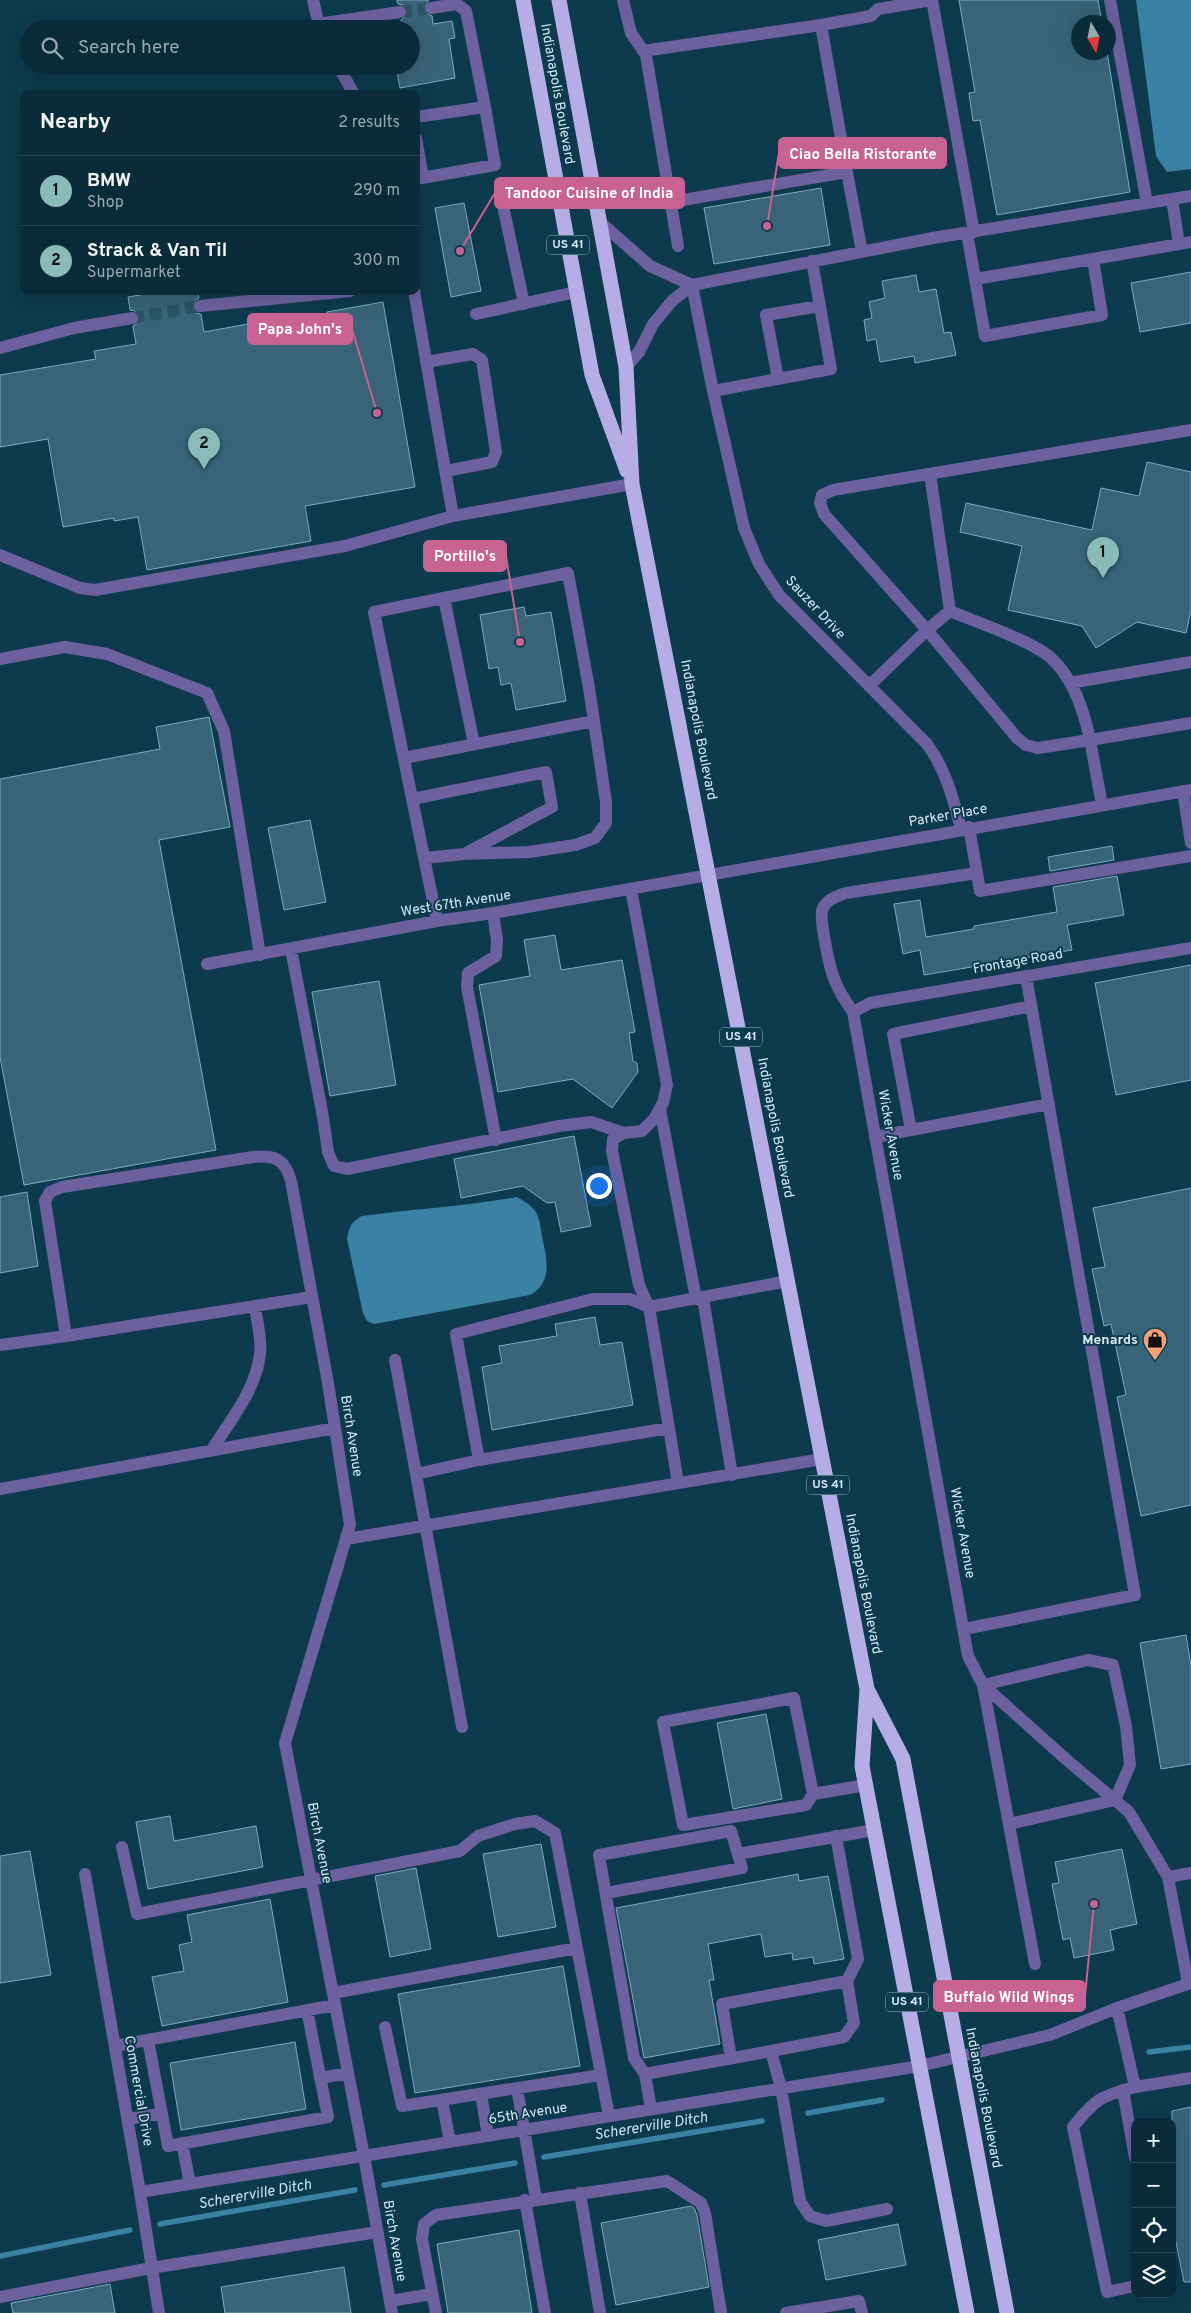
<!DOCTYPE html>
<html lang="en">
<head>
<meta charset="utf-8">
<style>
  body { margin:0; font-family:Overpass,sans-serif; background:#183845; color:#f1f3f6 }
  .controls { position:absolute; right:15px; bottom:15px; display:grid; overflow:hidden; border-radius:10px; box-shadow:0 5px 20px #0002 }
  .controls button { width:45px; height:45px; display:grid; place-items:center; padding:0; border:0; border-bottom:1px solid #2a4854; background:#0a2c3a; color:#f1f3f6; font:25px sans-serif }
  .compass { position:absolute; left:1071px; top:15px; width:45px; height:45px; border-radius:50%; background:#0a2c3a; box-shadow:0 5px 20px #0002; rotate:170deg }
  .you { position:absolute; left:598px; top:1185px; width:18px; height:18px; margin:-12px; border:4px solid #fff; border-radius:50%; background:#1a73e8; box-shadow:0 0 0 8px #1a73e833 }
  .badge { display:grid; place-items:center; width:32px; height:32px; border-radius:50%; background:#8bbbb9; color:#111; font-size:16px; font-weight:700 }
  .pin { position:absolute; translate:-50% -41px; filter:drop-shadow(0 1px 2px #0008) }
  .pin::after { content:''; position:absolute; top:26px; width:18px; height:15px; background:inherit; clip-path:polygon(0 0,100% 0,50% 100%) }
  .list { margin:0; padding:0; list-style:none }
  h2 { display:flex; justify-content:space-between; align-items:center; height:65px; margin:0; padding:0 20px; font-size:21px }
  h2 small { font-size:16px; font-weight:400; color:#99a7af }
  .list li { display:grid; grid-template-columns:32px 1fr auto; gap:15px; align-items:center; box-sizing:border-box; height:70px; padding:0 20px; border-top:1px solid #2a4854 }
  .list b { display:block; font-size:19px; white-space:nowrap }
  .list p { margin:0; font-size:16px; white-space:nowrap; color:#99a7af }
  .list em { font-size:16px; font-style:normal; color:#99a7af }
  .icon { flex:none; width:28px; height:28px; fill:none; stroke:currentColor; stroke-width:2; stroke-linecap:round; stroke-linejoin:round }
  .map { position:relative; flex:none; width:1191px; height:2313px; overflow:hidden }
  .search { position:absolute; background:#0a2c3a; box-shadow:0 5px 20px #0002; left:20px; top:20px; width:400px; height:55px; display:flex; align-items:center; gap:12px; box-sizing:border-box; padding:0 18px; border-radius:28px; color:#99a7af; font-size:19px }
  .panel { position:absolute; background:#0a2c3a; box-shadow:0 5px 20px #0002; left:20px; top:90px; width:400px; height:205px; border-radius:10px }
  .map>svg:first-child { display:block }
</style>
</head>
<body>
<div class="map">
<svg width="1191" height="2313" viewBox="0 0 1191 2313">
  <rect width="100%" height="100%" fill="#0d3a4d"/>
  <!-- water -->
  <path fill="#3982a4" d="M1136 0H1191V169L1167 172 1156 156Z
    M517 1197C524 1201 533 1206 537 1214 540 1221 541 1230 542 1237 547 1258 553 1283 530 1295L374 1324 367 1321 363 1313 347 1239C349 1227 351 1222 362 1216 414 1209 466 1206 517 1197Z"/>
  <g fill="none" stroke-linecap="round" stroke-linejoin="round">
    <!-- stream -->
    <path stroke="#3982a4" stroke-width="5.5" d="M1149 2052 1191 2047
      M808 2113 882 2100
      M544 2157 762 2121
      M384 2185 515 2163
      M160 2224 355 2190
      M0 2256 130 2230"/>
  </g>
  <!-- building -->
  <path fill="#396378" stroke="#7daac1" d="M397 0H429L424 5 423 10 425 13 432 16 433 24 452 21 455 38 449 39 455 78 400 88 396 66H411V29H402L401 20 407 15 408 10 403 5 398 4Z
    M959 0H1098L1102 22H1078V52H1107L1130 192 997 215 980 120 973 121 969 93 975 92Z
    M821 188 830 245 714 264 704 208Z
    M464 203 481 291 451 297 435 208Z
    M1191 272V323L1140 332 1131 283Z
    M916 275 919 292 936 289 944 333 951 332 956 355 915 363 914 356 880 362 876 339 867 341 864 320 872 318 869 302 885 298 882 281Z
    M163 291H197L199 298 193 302 192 307 196 313 201 314 204 332 248 324 249 332 329 318 327 312 383 302 415 487 305 506 311 541 147 570 138 517 114 521V518L63 527 48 439 0 447V375L96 359 94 351 136 344 133 326 139 321 140 316 135 311 130 310 128 297Z
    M1147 462 1191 472V610L1186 633 1137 622 1096 648 1082 626 1008 610 1022 546 960 532 966 503 1092 530 1101 488 1139 496Z
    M524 607 526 616 551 612 566 701 516 710 511 683 501 685 498 667 489 669 480 615Z
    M209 717 230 827 159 840 216 1150 24 1185 0 1057V779L160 749 156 727Z
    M310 820 326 902 284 910 268 828Z
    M1112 846 1114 860 1050 871 1048 857Z
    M1117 876 1124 915 1067 925 1072 950 924 975 920 950 903 954 894 904 920 900 926 937 974 929V926L1057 912 1053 887Z
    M555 935 561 970 622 960 635 1032 629 1033 633 1061 637 1063 638 1072 612 1108 573 1079 498 1092 479 985 530 976 524 940Z
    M1191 965V1080L1116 1095 1095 983Z
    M379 981 396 1085 330 1096 312 992Z
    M574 1136 591 1226 561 1232 555 1202 547 1203 523 1186 461 1198 454 1159Z
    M1191 1188V1505L1141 1516 1117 1397 1126 1395 1111 1324 1104 1326 1092 1269 1105 1267 1093 1208Z
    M27 1192 38 1266 0 1273V1197Z
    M595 1317 600 1345 622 1342 633 1405 492 1430 482 1367 502 1363 499 1346 557 1336 555 1324Z
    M1186 1635 1191 1666V1764L1161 1769 1140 1643Z
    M766 1714 782 1799 733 1809 717 1723Z
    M170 1816 174 1841 256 1826 263 1867 148 1889 136 1822Z
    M541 1844 556 1927 498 1937 483 1854Z
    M1122 1849 1137 1924 1110 1930 1114 1950 1074 1958 1070 1938 1063 1940 1052 1884 1059 1883 1055 1862Z
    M30 1851 51 1975 0 1983V1856Z
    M416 1868 431 1949 390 1957 375 1876Z
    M798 1874 799 1881 828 1876 844 1959 814 1964 813 1957 793 1960 792 1953 765 1957 761 1934 708 1944 714 1980H709L720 2044 644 2058 616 1908Z
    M270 1899 288 2002 162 2026 152 1977 184 1971 179 1945 192 1942 187 1915Z
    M563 1966 580 2066 415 2093 398 1994Z
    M295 2042 306 2109 181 2130 170 2063Z
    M1191 2107V2282H1184L1172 2223V2111Z
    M691 2206 694 2208 697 2215 709 2287 616 2305 601 2223Z
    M898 2224 906 2265 826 2280 818 2240Z
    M519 2230 532 2313H448L437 2244Z
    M344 2267 351 2313H225L221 2287Z
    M110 2284 115 2313H13L11 2303Z"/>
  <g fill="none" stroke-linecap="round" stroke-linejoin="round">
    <!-- minor-tunnel -->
    <path stroke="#2b5466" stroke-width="12" stroke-dasharray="12 6" stroke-linecap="butt" d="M400 12 431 8
      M132 318 200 306"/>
    <!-- minor -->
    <path stroke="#6c619e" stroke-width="12" d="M313 0 320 29
      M623 0 631 33 646 55 678 246
      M1110 0 1147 203
      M318 24 400 12
      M821 25 847 172
      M643 51 821 25 871 16 878 9 932 0 974 232
      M338 66 354 94
      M416 117 485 107 466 11 457 4 431 8
      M416 138 423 178
      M416 179 495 165 485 107
      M1172 199 1179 244
      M502 201 524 304
      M671 202 847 172 862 252
      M599 221 650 266 692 285
      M967 233 985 336 1102 315 1093 259 1191 242
      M975 279 1093 259
      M692 285 713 391 744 528 759 564 779 595 927 744C946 770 953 798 961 829
      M414 291 453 516 632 484
      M200 306 350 291
      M476 314 576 292
      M0 348 74 328 132 318
      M426 362 473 354 482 360 496 452 492 462 446 471
      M626 367 639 352 653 324 672 301 692 285 933 238 1191 196
      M778 379 766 315 820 306
      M713 391 831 369 812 261
      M930 474 950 611C976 622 1032 641 1051 658 1074 679 1084 711 1090 740L1038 748 1026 745 1017 738 927 630 950 611
      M0 555 80 588 95 590 345 546 453 516
      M444 598 474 744
      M0 659 65 647 107 654 207 693 224 731 260 955
      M1070 683 1191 662
      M869 686 927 630 824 514 820 503 822 495 833 490 1191 430
      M404 758 594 721
      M1183 791 1191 843
      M412 799 546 772 552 807 466 853
      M1102 805 1090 740 1191 723
      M969 827 980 891 1191 856
      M425 858 464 854 529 852 575 845 595 838 606 823V802L589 688 568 573 374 612 437 921
      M977 873 846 893C836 896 824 901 822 911 820 922 830 971 835 981 839 992 846 1002 853 1012L968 1656 983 1685 1068 1761 1129 1812 1168 1877 1188 1983
      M631 889 667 1085 663 1103 654 1119 642 1131 624 1133 613 1139 612 1151 639 1285 649 1307 788 1281
      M493 913 497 940 496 956 468 973 467 987 496 1140
      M291 949 323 1117 328 1152 334 1166 347 1169 559 1126 591 1122 624 1133
      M207 964 437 921 493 913 1191 790
      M853 1012 870 1003 1191 948
      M660 1109 696 1299
      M911 1130 1049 1104
      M875 1137 911 1130 893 1034 1031 1006
      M312 1297 66 1336 45 1201 50 1192 62 1187 253 1157C275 1155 285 1159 291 1181 303 1249 316 1316 328 1383L350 1525 285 1743 364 2156 392 2313
      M703 1298 732 1475
      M0 1345 66 1336
      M395 1360 416 1474 479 1460
      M669 1428 479 1460 456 1334 593 1299H630L649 1307 678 1483
      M211 1451C230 1421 256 1390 260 1354 262 1339 257 1322 255 1307
      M416 1474 462 1727
      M0 1489 335 1428
      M346 1539 822 1459
      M964 1629 1135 1595 1026 976
      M813 1794 806 1805 683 1825 663 1722 794 1698 813 1794 866 1785
      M1009 1824 1115 1800 1130 1765 1126 1726 1113 1665 1088 1660 983 1685 1035 1964
      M836 1836 858 1959 847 1981 854 2023 844 2037 771 2051 781 2088 800 2201 810 2216 826 2221 887 2209
      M122 1847 137 1914 460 1851 478 1836 515 1824 535 1821 555 1833 609 2116
      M738 1854 874 1830
      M85 1874 140 2192 159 2313
      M1168 1877 1191 1873
      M606 1893 742 1868 731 1831 599 1855 634 2058 645 2074 651 2109
      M333 1993 577 1948
      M1117 2008 1135 2087 1191 2078
      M385 2027 402 2106 601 2075
      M148 2040 168 2146 328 2117 307 2010
      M115 2046 335 2005
      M731 2058 722 2004 847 1981
      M645 2074 771 2051
      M320 2078 348 2073
      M517 2088 536 2199
      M1123 2090 1135 2158
      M481 2094 488 2136
      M442 2100 450 2142
      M128 2119 162 2113
      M182 2143 190 2184
      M140 2192 920 2066 1050 2035 1117 2008 1191 1983
      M580 2193 600 2313
      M525 2200 545 2313
      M1135 2286 1107 2292 1073 2127C1095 2099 1101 2096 1135 2087
      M0 2297 151 2268 377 2232
      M390 2301 432 2294
      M436 2313 422 2239 424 2224 436 2215 667 2181 701 2203 705 2213 721 2313
      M786 2313 859 2301 862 2313"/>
    <!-- highway -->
    <path stroke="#b6ade7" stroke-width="15" d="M523 0 592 375 627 471
      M559 0 626 367 632 484 867 1689 862 1766 967 2313
      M868 1691 903 1759 1007 2313"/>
  </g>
  <!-- icons -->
  <defs>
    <symbol id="shop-pin" viewBox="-11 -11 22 30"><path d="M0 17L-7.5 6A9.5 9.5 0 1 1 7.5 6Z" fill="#efa376" stroke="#0d3a4d"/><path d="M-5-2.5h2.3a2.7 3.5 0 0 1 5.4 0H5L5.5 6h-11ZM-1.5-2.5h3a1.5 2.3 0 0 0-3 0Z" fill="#111"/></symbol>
  </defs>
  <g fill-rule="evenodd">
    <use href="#shop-pin" x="1141" y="1326" width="28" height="38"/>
  </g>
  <g text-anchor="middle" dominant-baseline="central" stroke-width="4" stroke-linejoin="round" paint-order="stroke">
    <!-- shield labels -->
    <g fill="#0d3a4d" stroke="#98b5c3" stroke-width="1">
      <rect x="547" y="235.5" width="42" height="19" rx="4"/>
      <rect x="720" y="1027.5" width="42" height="19" rx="4"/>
      <rect x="807" y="1475.5" width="42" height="19" rx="4"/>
      <rect x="886" y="1992.5" width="42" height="19" rx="4"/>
    </g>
    <g font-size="12" font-weight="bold" fill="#d3eaf6">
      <text x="568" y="245">US 41</text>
      <text x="741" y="1037">US 41</text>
      <text x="828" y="1485">US 41</text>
      <text x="907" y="2002">US 41</text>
    </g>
    <!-- street labels -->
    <g font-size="14" fill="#d3eaf6" stroke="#0d3a4d">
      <text transform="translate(557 94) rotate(80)">Indianapolis Boulevard</text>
      <text transform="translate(815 608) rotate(47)">Sauzer Drive</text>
      <text transform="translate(698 730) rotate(79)">Indianapolis Boulevard</text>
      <text transform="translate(948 816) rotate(-10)">Parker Place</text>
      <text transform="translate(456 904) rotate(-9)">West 67th Avenue</text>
      <text transform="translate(1018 962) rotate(-10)">Frontage Road</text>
      <text transform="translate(775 1128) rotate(79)">Indianapolis Boulevard</text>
      <text transform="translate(890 1135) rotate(80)">Wicker Avenue</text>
      <text transform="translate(351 1436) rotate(81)">Birch Avenue</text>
      <text transform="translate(962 1533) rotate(80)">Wicker Avenue</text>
      <text transform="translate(863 1584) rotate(79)">Indianapolis Boulevard</text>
      <text transform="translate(319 1843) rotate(79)">Birch Avenue</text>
      <text transform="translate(138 2091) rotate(80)">Commercial Drive</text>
      <text transform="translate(983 2098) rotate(79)">Indianapolis Boulevard</text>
      <text transform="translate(528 2114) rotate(-9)">65th Avenue</text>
      <text transform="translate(394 2241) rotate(80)">Birch Avenue</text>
    </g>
    <!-- poi labels -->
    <g font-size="14" font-weight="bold" fill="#d3eaf6" stroke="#0d3a4d" text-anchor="end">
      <text x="1138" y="1340">Menards</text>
    </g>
    <!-- water labels -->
    <g font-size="15" font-style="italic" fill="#cae5f4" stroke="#0d3a4d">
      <text transform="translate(651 2127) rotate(-9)">Schererville Ditch</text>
      <text transform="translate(255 2195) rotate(-10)">Schererville Ditch</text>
    </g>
  </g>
  <!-- callouts -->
  <path fill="none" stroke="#c86291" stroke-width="2" d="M767 226L779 153M460 251L495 193M377 413L352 329M520 642L506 556M1094 1904L1085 1996"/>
  <g fill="#c86291" stroke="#0d3a4d" stroke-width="2">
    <circle cx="767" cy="226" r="5"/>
    <circle cx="460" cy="251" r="5"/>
    <circle cx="377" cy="413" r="5"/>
    <circle cx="520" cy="642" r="5"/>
    <circle cx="1094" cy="1904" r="5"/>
  </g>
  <g fill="#c86291" stroke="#c86291" stroke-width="2">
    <rect x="779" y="138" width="167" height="30" rx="5"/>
    <rect x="495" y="178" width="189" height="30" rx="5"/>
    <rect x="248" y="314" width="104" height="30" rx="5"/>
    <rect x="424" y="541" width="82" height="30" rx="5"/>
    <rect x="934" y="1981" width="151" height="30" rx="5"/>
  </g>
  <g font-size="15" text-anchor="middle" font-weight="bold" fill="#fff">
    <text x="863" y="159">Ciao Bella Ristorante</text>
    <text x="589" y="198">Tandoor Cuisine of India</text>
    <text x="300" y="334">Papa John's</text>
    <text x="465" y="561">Portillo's</text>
    <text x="1009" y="2002">Buffalo Wild Wings</text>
  </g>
</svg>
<div class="controls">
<button>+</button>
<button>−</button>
<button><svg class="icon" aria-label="locate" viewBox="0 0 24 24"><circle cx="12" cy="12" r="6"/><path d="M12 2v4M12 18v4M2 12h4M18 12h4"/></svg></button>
<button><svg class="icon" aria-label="layers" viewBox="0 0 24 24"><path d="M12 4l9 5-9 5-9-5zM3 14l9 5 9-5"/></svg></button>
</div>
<svg class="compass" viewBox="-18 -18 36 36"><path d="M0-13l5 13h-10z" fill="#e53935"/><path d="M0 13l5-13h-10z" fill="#99a7af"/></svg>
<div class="you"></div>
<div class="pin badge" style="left:1103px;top:578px">1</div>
<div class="pin badge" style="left:204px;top:469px">2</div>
<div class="search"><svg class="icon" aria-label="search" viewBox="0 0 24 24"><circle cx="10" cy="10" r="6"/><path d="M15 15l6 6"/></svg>Search here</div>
<section class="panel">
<h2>Nearby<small>2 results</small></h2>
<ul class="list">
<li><span class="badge">1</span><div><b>BMW</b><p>Shop</p></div><em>290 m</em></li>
<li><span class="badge">2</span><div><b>Strack &amp; Van Til</b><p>Supermarket</p></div><em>300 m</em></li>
</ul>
</section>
</div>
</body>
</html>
